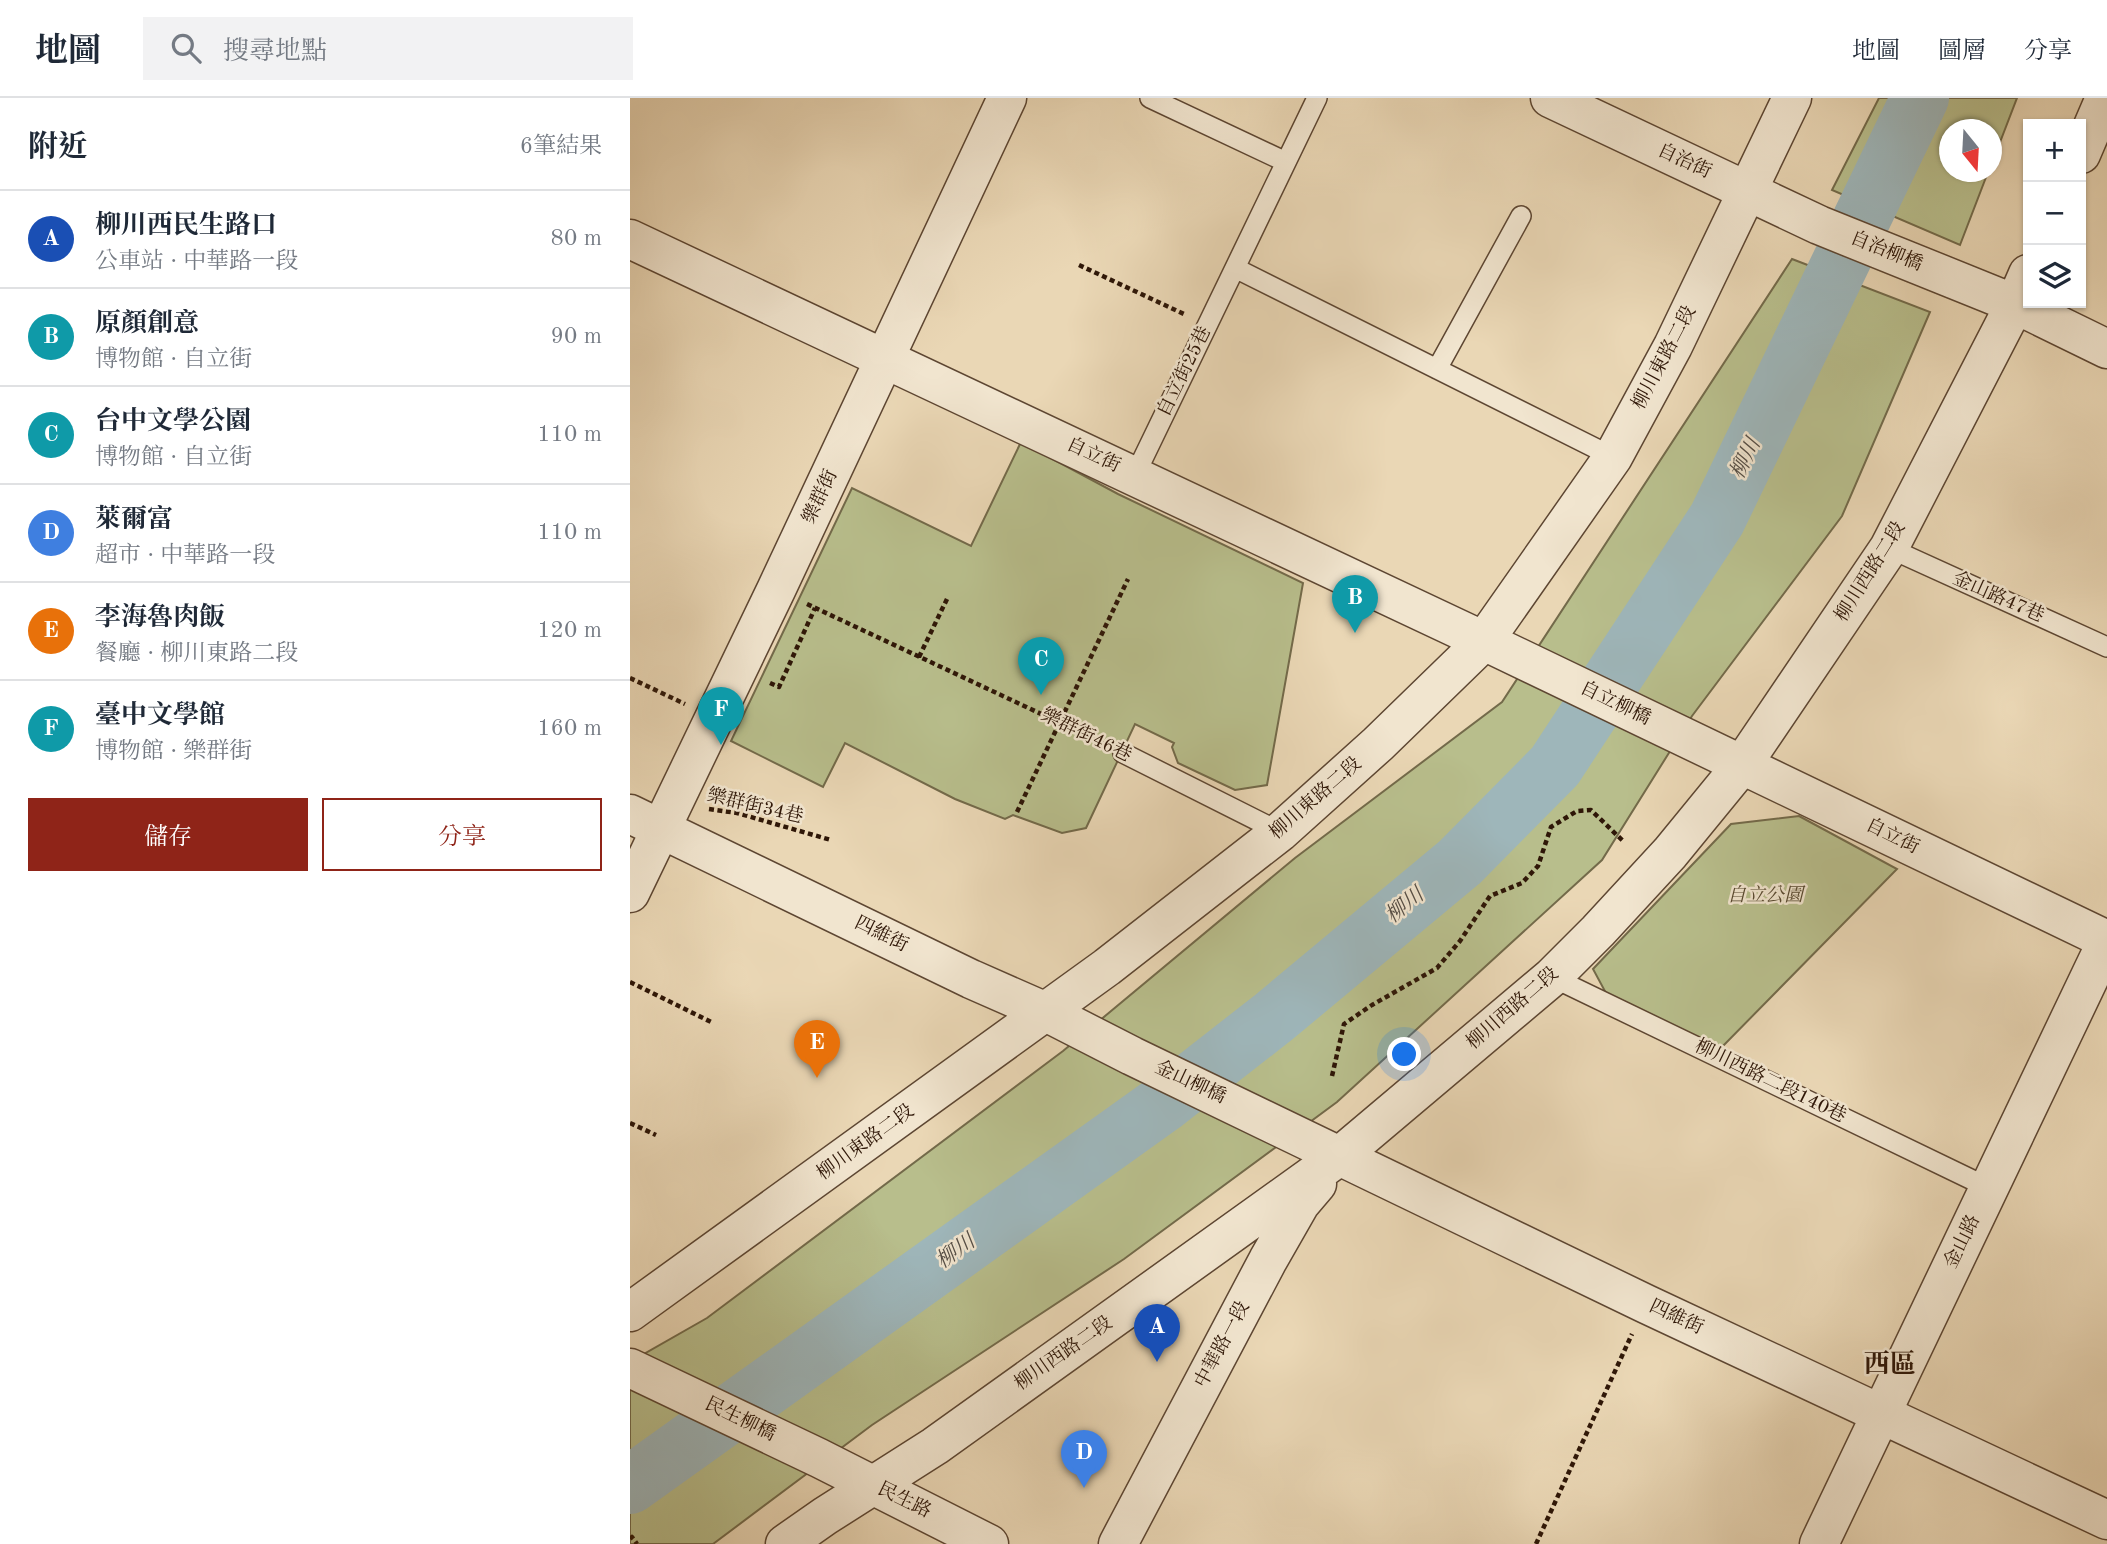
<!DOCTYPE html>
<html lang="zh-TW">
<head>
<meta charset="utf-8">
<style>
  body { margin:0; font-family:"Old Standard TT","Noto Serif TC",serif; background:#f2f2f3; color:#1f2937 }
  .controls { position:absolute; right:21px; top:21px; display:grid; overflow:hidden; border-radius:0px; box-shadow:0 2px 5px #0004 }
  .controls button { width:63px; height:63px; display:grid; place-items:center; padding:0; border:0; border-bottom:2px solid #e0e1e3; background:#fff; color:#1f2937; font:35px sans-serif }
  .compass { position:absolute; left:1309px; top:21px; width:63px; height:63px; border-radius:50%; background:#fff; box-shadow:0 2px 5px #0004; rotate:162deg }
  .you { position:absolute; left:775px; top:957px; width:24px; height:24px; margin:-18px; border:5px solid #fff; border-radius:50%; background:#1a73e8; box-shadow:0 0 0 10px #1a73e833 }
  .badge { display:grid; place-items:center; width:46px; height:46px; border-radius:50%; background:#8f2418; color:#fff; font-size:23px; font-weight:700 }
  .pin { position:absolute; translate:-50% -58px; filter:drop-shadow(0 2px 4px #0008) }
  .pin::after { content:''; position:absolute; top:37px; width:24px; height:21px; background:inherit; clip-path:polygon(0 0,100% 0,50% 100%) }
  .list { margin:0; padding:0; list-style:none }
  h2 { display:flex; justify-content:space-between; align-items:center; height:91px; margin:0; padding:0 28px; font-size:30px }
  h2 small { font-size:23px; font-weight:400; color:#747a83 }
  .list li { display:grid; grid-template-columns:46px 1fr auto; gap:21px; align-items:center; box-sizing:border-box; height:98px; padding:0 28px; border-top:2px solid #e0e1e3 }
  .list b { display:block; font-size:26px; white-space:nowrap }
  .list p { margin:0; font-size:23px; white-space:nowrap; color:#747a83 }
  .list em { font-size:23px; font-style:normal; color:#747a83 }
  .actions { display:flex; gap:14px; padding:21px 28px }
  .actions a { flex:1; padding:16px 0; border:2px solid #8f2418; border-radius:0px; text-align:center; font-size:24px; color:#8f2418 }
  .actions .main { background:#8f2418; color:#fff }
  .icon { flex:none; width:38px; height:38px; fill:none; stroke:currentColor; stroke-width:2; stroke-linecap:round; stroke-linejoin:round }
  .map { position:relative; flex:none; width:1477px; height:1446px; overflow:hidden }
  header { display:flex; align-items:center; gap:42px; box-sizing:border-box; height:98px; padding:0 35px; background:#fff; border-bottom:2px solid #e0e1e3 }
  header strong { font-size:33px }
  nav { display:flex; gap:38px; margin-inline-start:auto; font-size:24px }
  .search { width:490px; height:63px; background:#f2f2f3; display:flex; align-items:center; gap:18px; box-sizing:border-box; padding:0 24px; border-radius:0px; color:#747a83; font-size:26px }
  main { display:flex }
  aside { flex:1; background:#fff }
  .map>svg:first-child { display:block }
</style>
</head>
<body>
<header>
<strong>地圖</strong>
<div class="search"><svg class="icon" aria-label="search" viewBox="0 0 24 24"><circle cx="10" cy="10" r="6"/><path d="M15 15l6 6"/></svg>搜尋地點</div>
<nav><a>地圖</a><a>圖層</a><a>分享</a></nav>
</header>
<main>
<aside>
<h2>附近<small>6筆結果</small></h2>
<ul class="list">
<li><span class="badge" style="background:#1a4fb4">A</span><div><b>柳川西民生路口</b><p>公車站 · 中華路一段</p></div><em>80 m</em></li>
<li><span class="badge" style="background:#0f9aa8">B</span><div><b>原顏創意</b><p>博物館 · 自立街</p></div><em>90 m</em></li>
<li><span class="badge" style="background:#0f9aa8">C</span><div><b>台中文學公園</b><p>博物館 · 自立街</p></div><em>110 m</em></li>
<li><span class="badge" style="background:#3f7fe0">D</span><div><b>萊爾富</b><p>超市 · 中華路一段</p></div><em>110 m</em></li>
<li><span class="badge" style="background:#e8710a">E</span><div><b>李海魯肉飯</b><p>餐廳 · 柳川東路二段</p></div><em>120 m</em></li>
<li><span class="badge" style="background:#0f9aa8">F</span><div><b>臺中文學館</b><p>博物館 · 樂群街</p></div><em>160 m</em></li>
</ul>
<div class="actions"><a class="main">儲存</a><a>分享</a></div>
</aside>
<div class="map">
<svg width="1477" height="1446" viewBox="0 0 1477 1446">
  <rect width="100%" height="100%" fill="#ead7b5"/>
  <filter id="stains"><feTurbulence type="fractalNoise" baseFrequency=".00286" numOctaves="4"/><feColorMatrix values="0 0 0 0 .2 0 0 0 0 .09 0 0 0 0 .02 0 0 0 .5 -.17"/></filter>
  <radialGradient id="worn" r=".72"><stop offset=".6" stop-color="#630" stop-opacity="0"/><stop offset="1" stop-color="#630" stop-opacity=".3"/></radialGradient>
  <!-- green -->
  <path fill="#b8be8c" stroke="#736a4a" stroke-width="2" d="M1249 0H1387L1362 65V32H1320V74H1358L1330 147 1202 92Z
    M1162 161 1300 214 1212 418 1062 618 972 762 707 1004 494 1161 242 1327 83 1446H0V1264L77 1220 433 953 665 760 872 604Z
    M391 344 488 396 673 485 637 687 605 692 548 665 542 649 544 645 505 626 456 730 432 735 383 717 375 721 325 701 215 645 193 689 101 643 222 390 341 448Z
    M1169 718 1267 771 1090 951 977 897 963 871 1101 726Z"/>
  <g fill="none" stroke-linecap="round" stroke-linejoin="round">
    <!-- river -->
    <path stroke="#9eb6ba" stroke-width="58" d="M0 1387 534 1005 644 919 830 764 925 668 1087 421 1290 0"/>
    <defs>
      <path id="service" d="M520 0 656 64
        M605 170 983 359
        M807 271 891 118
        M505 377 687 0
        M1259 450 1477 549
        M493 655 650 734
        M922 879 1359 1090"/>
      <path id="minor" d="M920 0 1189 127 1385 206 1477 251
        M1451 56 1475 0
        M0 141 854 543 1477 842
        M0 716 341 881 416 914 502 958 1016 1206 1477 1422
        M0 795 146 492 377 0
        M0 1214 477 869 650 734 748 646 854 543 983 359 1043 248 1162 0
        M0 1270 189 1360 359 1446
        M155 1446 195 1418 305 1348 711 1057 922 879 968 833 1040 755 1112 667 1259 450 1385 206 1398 176
        M488 1446 638 1162 670 1106 687 1086
        M1189 1446 1477 843"/>
    </defs>
    <!-- service casing -->
    <use href="#service" stroke="#5d4632" stroke-width="22"/>
    <!-- minor casing -->
    <use href="#minor" stroke="#5d4632" stroke-width="41"/>
    <!-- path -->
    <path stroke="#2e1607" stroke-width="4.5" stroke-dasharray="5 3.5" stroke-linecap="butt" d="M449 167 556 217
      M177 506 473 645
      M289 559 317 501
      M0 580 55 606
      M140 585 149 589 185 510
      M79 711 107 715 201 742
      M387 714 498 481
      M0 884 81 924
      M702 978 714 926 742 907 807 870 830 843 860 798 892 785 908 768 921 729 947 713 961 712 993 743
      M0 1025 26 1037
      M0 1441 2 1439 7 1446
      M906 1446 1002 1236"/>
    <!-- service -->
    <use href="#service" stroke="#f1e5cf" stroke-width="19"/>
    <!-- minor -->
    <use href="#minor" stroke="#f1e5cf" stroke-width="38"/>
  </g>
  <g text-anchor="middle" dominant-baseline="central" stroke-width="5" stroke-linejoin="round" paint-order="stroke">
    <!-- street labels -->
    <g font-size="19" fill="#2e1607" stroke="#f1e5cf">
      <text transform="translate(1054 64) rotate(25)">自治街</text>
      <text transform="translate(1256 154) rotate(22)">自治柳橋</text>
      <text transform="translate(1035 260) rotate(-62)">柳川東路二段</text>
      <text transform="translate(555 274) rotate(-64)">自立街25巷</text>
      <text transform="translate(463 358) rotate(25)">自立街</text>
      <text transform="translate(191 399) rotate(-65)">樂群街</text>
      <text transform="translate(1241 474) rotate(-58)">柳川西路二段</text>
      <text transform="translate(1368 500) rotate(24)">金山路47巷</text>
      <text transform="translate(985 606) rotate(26)">自立柳橋</text>
      <text transform="translate(456 638) rotate(26)">樂群街46巷</text>
      <text transform="translate(686 701) rotate(-41)">柳川東路二段</text>
      <text transform="translate(125 709) rotate(13)">樂群街34巷</text>
      <text transform="translate(1262 739) rotate(26)">自立街</text>
      <text transform="translate(251 837) rotate(26)">四維街</text>
      <text transform="translate(883 911) rotate(-41)">柳川西路二段</text>
      <text transform="translate(1140 984) rotate(26)">柳川西路二段140巷</text>
      <text transform="translate(560 985) rotate(25)">金山柳橋</text>
      <text transform="translate(236 1045) rotate(-36)">柳川東路二段</text>
      <text transform="translate(1333 1144) rotate(-64)">金山路</text>
      <text transform="translate(1046 1220) rotate(25)">四維街</text>
      <text transform="translate(593 1247) rotate(-62)">中華路一段</text>
      <text transform="translate(434 1256) rotate(-35)">柳川西路二段</text>
      <text transform="translate(110 1322) rotate(26)">民生柳橋</text>
      <text transform="translate(274 1403) rotate(26)">民生路</text>
    </g>
    <!-- park labels -->
    <g font-size="19" font-style="italic" fill="#57482f" stroke="#f1e5cf">
      <text x="1135" y="798">自立公園</text>
    </g>
    <!-- water labels -->
    <g font-size="21" font-style="italic" fill="#554e46" stroke="#f1e5cf">
      <text transform="translate(1116 361) rotate(-64)">柳川</text>
      <text transform="translate(775 808) rotate(-39)">柳川</text>
      <text transform="translate(326 1154) rotate(-36)">柳川</text>
    </g>
    <!-- district labels -->
    <g font-size="26" font-weight="bold" fill="#2e1607" stroke="#f1e5cf">
      <text x="1260" y="1267">西區</text>
    </g>
  </g>
  <rect width="100%" height="100%" filter="url(#stains)"/>
  <rect width="100%" height="100%" fill="url(#worn)"/>
</svg>
<div class="controls">
<button>+</button>
<button>−</button>
<button><svg class="icon" aria-label="layers" viewBox="0 0 24 24"><path d="M12 4l9 5-9 5-9-5zM3 14l9 5 9-5"/></svg></button>
</div>
<svg class="compass" viewBox="-18 -18 36 36"><path d="M0-13l5 13h-10z" fill="#e53935"/><path d="M0 13l5-13h-10z" fill="#747a83"/></svg>
<div class="you"></div>
<div class="pin badge" style="left:527px;top:1264px;background:#1a4fb4">A</div>
<div class="pin badge" style="left:725px;top:535px;background:#0f9aa8">B</div>
<div class="pin badge" style="left:411px;top:597px;background:#0f9aa8">C</div>
<div class="pin badge" style="left:454px;top:1390px;background:#3f7fe0">D</div>
<div class="pin badge" style="left:187px;top:980px;background:#e8710a">E</div>
<div class="pin badge" style="left:91px;top:647px;background:#0f9aa8">F</div>
</div>
</main>
</body>
</html>
